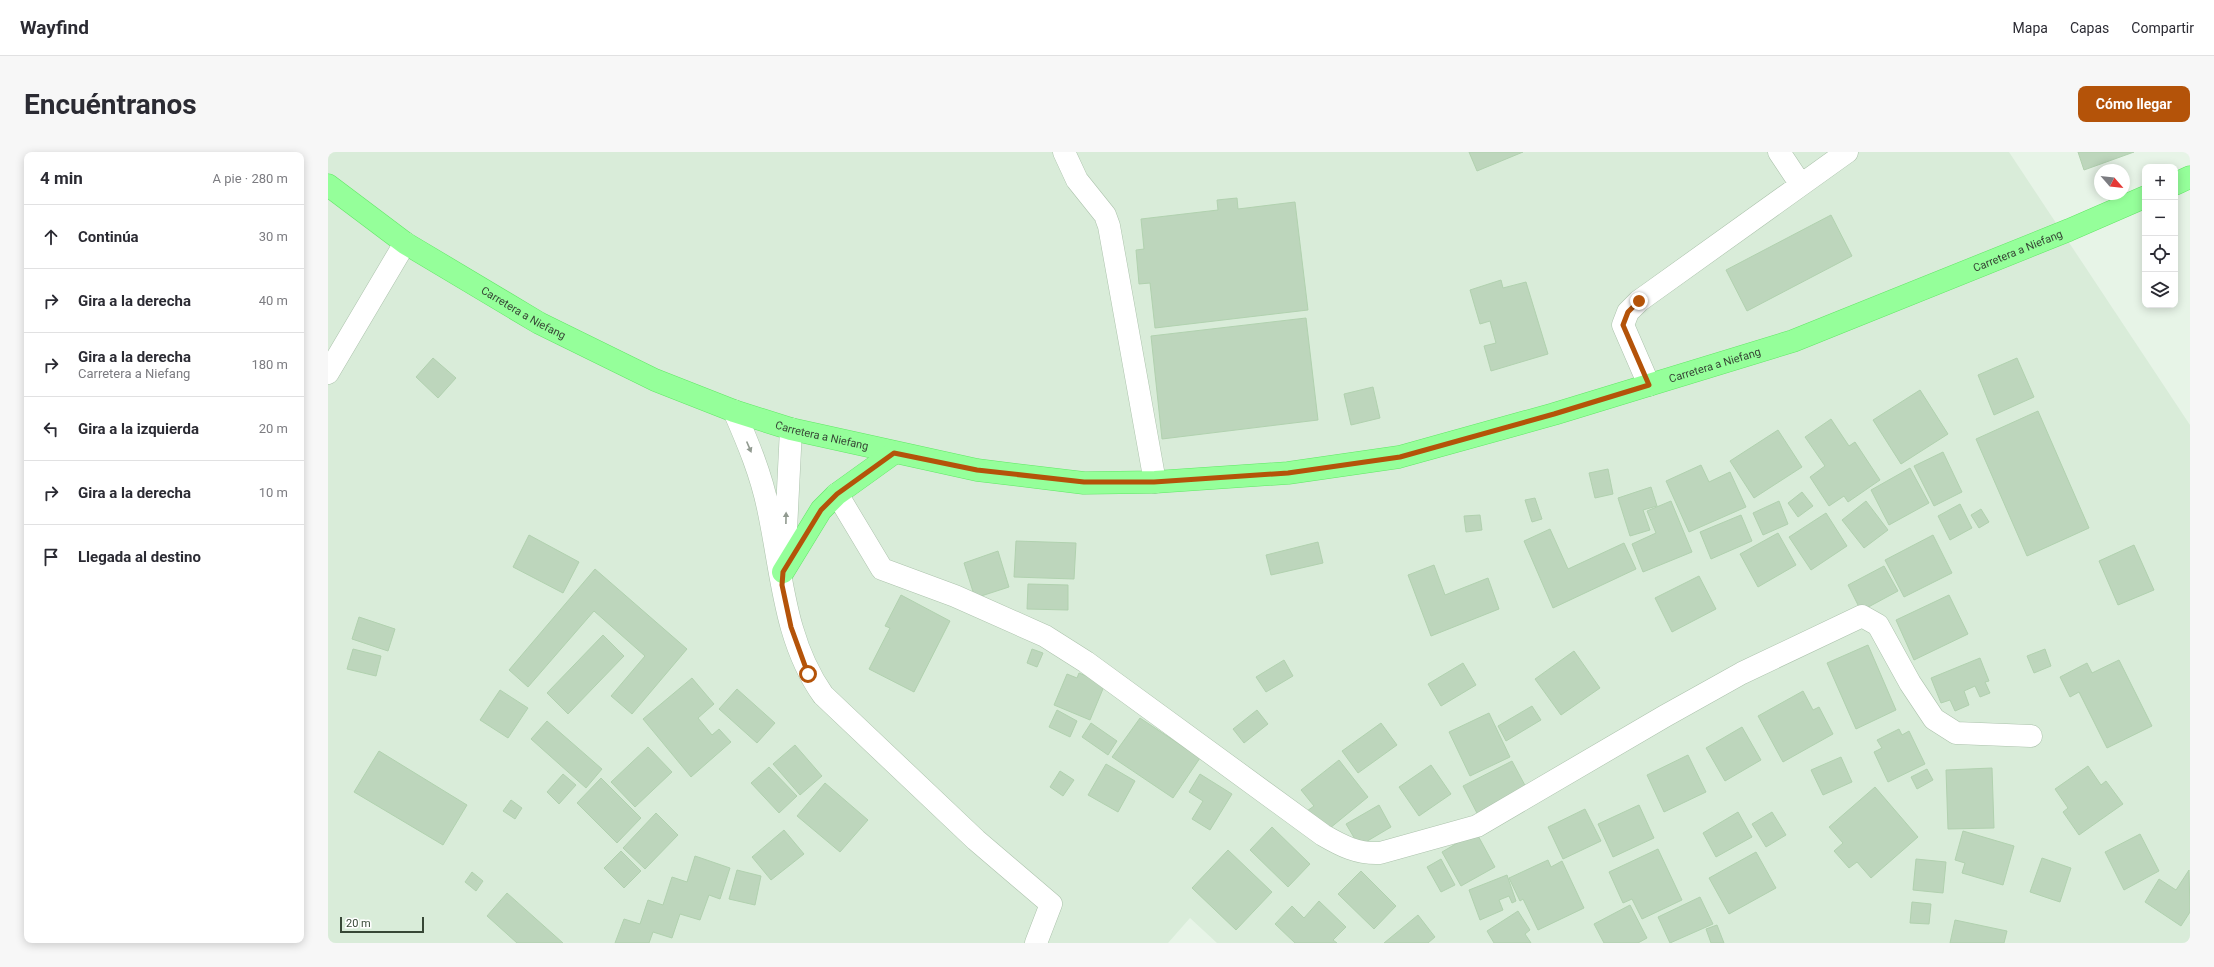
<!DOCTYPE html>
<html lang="es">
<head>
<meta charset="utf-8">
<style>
  body { margin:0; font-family:Roboto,sans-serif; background:#f7f7f7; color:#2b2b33 }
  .controls { position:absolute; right:12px; top:12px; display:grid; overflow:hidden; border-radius:8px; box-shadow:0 2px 10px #0003 }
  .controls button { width:36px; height:36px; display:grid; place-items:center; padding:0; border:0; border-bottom:1px solid #e1e1e2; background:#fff; color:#2b2b33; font:20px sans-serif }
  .compass { position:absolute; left:1766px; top:12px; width:36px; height:36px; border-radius:50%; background:#fff; box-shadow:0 2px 10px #0003; rotate:118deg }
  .scale { position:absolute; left:12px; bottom:10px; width:84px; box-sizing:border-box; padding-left:4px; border:2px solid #374736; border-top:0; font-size:11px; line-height:14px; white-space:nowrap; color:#374736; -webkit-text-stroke:3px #fff; paint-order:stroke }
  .stop { position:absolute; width:12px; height:12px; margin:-9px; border:3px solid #b45309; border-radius:50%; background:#fff }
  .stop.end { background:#b45309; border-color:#fff; box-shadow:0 1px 4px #0008 }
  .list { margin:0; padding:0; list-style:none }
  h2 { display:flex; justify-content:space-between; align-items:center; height:52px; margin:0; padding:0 16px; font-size:17px }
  h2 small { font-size:13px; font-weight:400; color:#7c7c81 }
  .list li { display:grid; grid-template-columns:26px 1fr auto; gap:12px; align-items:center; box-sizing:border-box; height:64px; padding:0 16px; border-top:1px solid #e1e1e2 }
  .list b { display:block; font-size:15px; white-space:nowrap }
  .list p { margin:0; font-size:13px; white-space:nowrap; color:#7c7c81 }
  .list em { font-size:13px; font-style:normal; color:#7c7c81 }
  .icon { flex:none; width:22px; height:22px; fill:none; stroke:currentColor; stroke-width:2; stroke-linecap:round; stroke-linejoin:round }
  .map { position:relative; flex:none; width:1862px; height:791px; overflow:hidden; border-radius:8px }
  header { display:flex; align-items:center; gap:24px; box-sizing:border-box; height:56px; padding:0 20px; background:#fff; border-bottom:1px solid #e1e1e2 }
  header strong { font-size:19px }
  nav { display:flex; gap:22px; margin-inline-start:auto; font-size:14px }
  .intro { display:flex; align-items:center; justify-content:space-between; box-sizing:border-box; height:96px; padding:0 24px }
  h1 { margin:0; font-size:28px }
  .button { padding:10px 18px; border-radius:8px; background:#b45309; color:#fff; font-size:14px; font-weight:700 }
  main { display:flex; gap:24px; padding:0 24px }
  aside { flex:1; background:#fff; border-radius:8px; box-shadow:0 2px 10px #0003 }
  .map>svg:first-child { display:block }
</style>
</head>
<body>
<header>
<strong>Wayfind</strong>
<nav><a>Mapa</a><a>Capas</a><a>Compartir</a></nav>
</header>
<div class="intro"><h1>Encuéntranos</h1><a class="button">Cómo llegar</a></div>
<main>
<aside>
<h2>4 min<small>A pie · 280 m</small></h2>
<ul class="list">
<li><svg class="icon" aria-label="ahead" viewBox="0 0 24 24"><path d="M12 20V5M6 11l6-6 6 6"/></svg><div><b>Continúa</b></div><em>30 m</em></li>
<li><svg class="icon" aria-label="right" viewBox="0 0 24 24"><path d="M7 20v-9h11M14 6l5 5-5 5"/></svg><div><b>Gira a la derecha</b></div><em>40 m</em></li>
<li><svg class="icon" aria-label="right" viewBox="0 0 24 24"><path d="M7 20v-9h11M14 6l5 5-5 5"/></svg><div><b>Gira a la derecha</b><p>Carretera a Niefang</p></div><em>180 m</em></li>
<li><svg class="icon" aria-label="left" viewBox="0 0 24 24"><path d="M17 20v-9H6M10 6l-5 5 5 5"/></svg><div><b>Gira a la izquierda</b></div><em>20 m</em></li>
<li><svg class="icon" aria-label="right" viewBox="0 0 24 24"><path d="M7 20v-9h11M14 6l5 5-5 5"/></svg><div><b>Gira a la derecha</b></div><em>10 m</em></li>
<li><svg class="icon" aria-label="arrive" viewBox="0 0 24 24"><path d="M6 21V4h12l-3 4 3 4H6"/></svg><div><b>Llegada al destino</b></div></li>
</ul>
</aside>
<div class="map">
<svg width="1862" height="791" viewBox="0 0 1862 791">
  <rect width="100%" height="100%" fill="#e7f4e7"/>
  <!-- residential -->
  <path fill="#d9ecd9" d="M0 0H1681L1862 273V791H889L862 766 840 791H0Z"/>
  <!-- building -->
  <path fill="#bdd6bc" stroke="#b1d1af" d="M1141 0H1195L1149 19Z
    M1750 0H1806L1756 18Z
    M909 46 910 57 967 50 980 158 827 176 822 131 811 132 808 98 816 97 813 67 890 58 889 48Z
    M1503 63 1524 104 1419 159 1398 118Z
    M1173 128 1175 136 1198 130 1220 202 1163 219 1156 194 1168 191 1162 169 1152 172 1142 138Z
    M978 166 990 268 834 287 823 184Z
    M105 206 128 226 110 246 88 225Z
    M1689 206 1706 245 1666 263 1650 223Z
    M1045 235 1052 266 1023 273 1016 242Z
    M1592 238 1620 282 1573 312 1545 268Z
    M1710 259 1761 376 1699 404 1648 287Z
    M1503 267 1521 294 1527 290 1552 328 1520 350 1516 344 1501 354 1482 325 1497 314 1477 285Z
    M1450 278 1474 315 1426 346 1402 309Z
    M1615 300 1634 340 1606 354 1586 314Z
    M1373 313 1381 330 1402 320 1418 355 1361 380 1338 329Z
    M1582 316 1601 351 1561 373 1543 338Z
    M1280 317 1285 342 1267 346 1261 321Z
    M1323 335 1329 354 1315 358 1322 378 1302 384 1290 346Z
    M1474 340 1485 354 1470 365 1460 351Z
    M1207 346 1214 367 1204 370 1197 348Z
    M1343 349 1364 400 1315 420 1304 392 1328 381 1319 359Z
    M1451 349 1460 372 1435 383 1425 361Z
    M1538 349 1560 378 1536 396 1514 368Z
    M1632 352 1644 376 1622 388 1610 364Z
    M1653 357 1661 370 1651 376 1643 363Z
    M1498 361 1519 394 1483 418 1461 385Z
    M1152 363 1154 378 1138 380 1136 364Z
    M1413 363 1424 389 1383 407 1372 380Z
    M1222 377 1240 417 1296 391 1308 417 1225 456 1196 389Z
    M1450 381 1468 413 1430 435 1412 402Z
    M201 383 251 410 235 441 185 415Z
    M1605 383 1624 421 1576 445 1557 408Z
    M688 389 748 391 746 427 686 425Z
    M990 390 995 411 943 423 938 403Z
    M1806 393 1826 438 1790 453 1771 409Z
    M670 399 681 435 647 446 636 411Z
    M1106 413 1117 443 1160 426 1171 457 1103 484 1080 423Z
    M1556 414 1570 439 1533 459 1520 433Z
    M267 417 359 497 304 562 283 544 317 504 266 459 200 535 181 518Z
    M1371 424 1388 457 1344 480 1327 446Z
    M700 432 740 433V458L699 457Z
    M573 443 622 469 586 540 541 517 562 476 557 474Z
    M1621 443 1640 482 1586 508 1568 468Z
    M31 465 67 477 60 499 24 487Z
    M275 483 296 504 240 562 219 541Z
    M1540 493 1568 558 1528 577 1499 511Z
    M25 497 53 504 48 524 19 517Z
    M704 497 715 501 709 515 699 511Z
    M1717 497 1723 514 1706 521 1699 504Z
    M1246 499 1272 536 1233 563 1207 527Z
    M1652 506 1661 529 1657 530 1662 541 1652 545 1647 534 1636 539 1641 553 1627 559 1622 548 1613 551 1603 526Z
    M956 508 965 524 938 540 928 525Z
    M1791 508 1824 574 1779 596 1751 540 1742 545 1732 525 1759 511 1764 521Z
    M1135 511 1148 533 1113 554 1100 532Z
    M751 521 777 532 762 568 726 553 739 522 749 526Z
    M364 526 386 552 370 566 384 583 391 577 403 590 363 625 315 567Z
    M409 537 447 571 429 591 391 557Z
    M172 538 200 556 180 586 152 568Z
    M1475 539 1485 558 1491 555 1505 582 1455 610 1430 564Z
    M1204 554 1213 568 1178 589 1170 574Z
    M729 558 749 569 742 585 721 575Z
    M929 558 940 572 916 591 905 577Z
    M1161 561 1182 605 1142 624 1121 580Z
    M812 566 872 606 845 646 784 605Z
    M219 569 274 617 258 636 203 587Z
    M763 571 789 589 780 603 754 585Z
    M1053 571 1069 593 1030 621 1014 599Z
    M1414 575 1433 608 1397 629 1378 596Z
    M1571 577 1574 583 1581 579 1597 612 1560 630 1546 600 1554 596 1549 588Z
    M467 593 494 624 472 643 445 612Z
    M320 595 344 620 307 655 283 630Z
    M51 599 139 653 115 693 26 640Z
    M1360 603 1378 640 1336 660 1319 623Z
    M1513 605 1524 630 1495 643 1483 618Z
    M1011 608 1040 645 996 681 979 659 986 654 973 638Z
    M1184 609 1200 639 1151 665 1135 634Z
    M778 612 807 629 790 660 760 643Z
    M1103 613 1123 642 1091 664 1071 635Z
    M1760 614 1773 633 1778 629 1795 652 1751 683 1735 660 1740 656 1727 637Z
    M441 615 469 644 451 661 423 631Z
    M1664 616 1666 676 1620 677 1618 618Z
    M1599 617 1605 628 1589 637 1583 625Z
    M732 619 746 628 735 644 722 635Z
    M235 622 248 633 231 652 219 640Z
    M872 622 904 642 882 678 864 667 875 649 861 640Z
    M273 626 313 666 289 691 249 651Z
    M497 631 540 668 512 700 469 664Z
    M1547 635 1590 685 1543 726 1529 710 1521 716 1506 699 1515 691 1501 675Z
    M183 648 194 656 187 667 175 659Z
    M1051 653 1063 675 1031 694 1018 672Z
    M1311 653 1326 686 1285 705 1270 672Z
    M1257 657 1273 689 1235 707 1220 675Z
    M1410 660 1424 685 1388 705 1375 681Z
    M1444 660 1458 683 1438 695 1424 672Z
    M328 661 350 683 317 717 295 696Z
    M944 675 982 712 960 735 922 698Z
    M456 678 476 702 443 728 424 705Z
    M1635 679 1686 694 1675 733 1634 721 1637 711 1627 708Z
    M1148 680 1167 715 1133 734 1114 700Z
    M1812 682 1831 719 1796 738 1777 700Z
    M1330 697 1354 748 1314 767 1304 747 1295 751 1281 720Z
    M900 698 944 740 908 778 864 736Z
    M293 699 313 719 296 736 276 716Z
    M1428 700 1448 736 1401 762 1381 726Z
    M367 704 402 716 392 747 381 743 372 768 352 762 344 786 325 780 321 791H287L296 767 312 772 320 748 335 753 344 725 359 730Z
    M1714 706 1743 716 1732 750 1702 740Z
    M1113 707 1127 733 1113 740 1099 715Z
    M1588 707 1618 710 1615 741 1585 738Z
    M1220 708 1223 715 1234 709 1256 756 1210 778 1195 747 1192 749 1181 726Z
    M409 718 433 724 427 753 401 747Z
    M1861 718 1862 760 1853 774 1817 750 1831 727 1848 738Z
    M1033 719 1068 754 1046 777 1010 742Z
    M144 720 155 729 148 739 137 730Z
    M1179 723 1188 749 1184 751 1181 744 1171 748 1175 758 1152 768 1141 738Z
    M179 741 235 791H189L159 764Z
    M1372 745 1385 772 1342 791 1330 765Z
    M991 749 1018 775 1005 788 1009 791H967L947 772 964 754 976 766Z
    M1584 750 1603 752 1601 772 1582 771Z
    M1302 753 1319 786 1310 791H1276L1266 772Z
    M1190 759 1202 778 1197 782 1203 791H1166L1159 779Z
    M1090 763 1107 785 1100 791H1056Z
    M1627 768 1679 779 1676 791H1622Z
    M1389 773 1396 791H1383L1378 777Z"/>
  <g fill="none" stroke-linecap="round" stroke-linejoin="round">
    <defs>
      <path id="street" d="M736 0 749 28 777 63 781 74 827 330
        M1451 0 1473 33
        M0 221 77 91
        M1321 233 1295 173 1300 160 1311 149 1519 0
        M406 259C420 291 433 322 440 356 454 421 456 488 495 543L648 688 723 752 708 791
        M509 342 554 417 627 444 717 484 758 510 995 683C1014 694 1029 702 1052 701L1149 674 1337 564 1414 521 1534 464 1550 473 1582 531 1606 567 1628 581 1703 584
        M457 398 463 277"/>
      <g id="primary">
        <path d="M1847 32 1862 25"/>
        <path id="s1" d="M0 33 77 91 211 171 327 228 406 259 463 277 649 318 756 331 827 330 960 321 1071 305 1226 262 1465 189 1741 78 1817 45"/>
        <path d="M455 420 493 358 509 342 566 301"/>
      </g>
    </defs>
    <!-- street casing -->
    <use href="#street" stroke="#acc3ac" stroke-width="23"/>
    <!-- primary casing -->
    <use href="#primary" stroke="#61e766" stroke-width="23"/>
    <!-- street -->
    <use href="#street" stroke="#fff" stroke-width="22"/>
    <!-- primary -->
    <use href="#primary" stroke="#95ff9a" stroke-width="22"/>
  </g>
  <!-- one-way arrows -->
  <defs><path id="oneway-solid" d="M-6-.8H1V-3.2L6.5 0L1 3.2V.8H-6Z"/></defs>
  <g fill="#919a90">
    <use href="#oneway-solid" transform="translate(421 295) rotate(67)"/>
    <use href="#oneway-solid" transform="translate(458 366) rotate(-89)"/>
  </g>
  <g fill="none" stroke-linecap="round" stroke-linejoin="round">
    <!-- route -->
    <path stroke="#b45309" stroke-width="5" d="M480 522 463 475 454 433 455 420 493 358 509 342 566 301 649 318 756 330H826L960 321 1072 305 1226 262 1321 233 1295 173 1300 160 1311 149"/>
  </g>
  <g text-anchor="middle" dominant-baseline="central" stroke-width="4" stroke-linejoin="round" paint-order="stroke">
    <!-- street labels -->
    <g font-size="11" fill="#374736" stroke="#fff">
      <text stroke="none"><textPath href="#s1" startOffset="1794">Carretera a Niefang</textPath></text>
      <text stroke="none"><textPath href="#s1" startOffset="234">Carretera a Niefang</textPath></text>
      <text stroke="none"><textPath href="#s1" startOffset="1470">Carretera a Niefang</textPath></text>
      <text stroke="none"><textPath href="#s1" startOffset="558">Carretera a Niefang</textPath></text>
    </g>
  </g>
</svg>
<div class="controls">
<button>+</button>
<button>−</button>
<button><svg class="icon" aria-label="locate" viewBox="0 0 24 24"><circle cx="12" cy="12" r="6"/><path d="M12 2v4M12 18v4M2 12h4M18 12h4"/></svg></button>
<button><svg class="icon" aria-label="layers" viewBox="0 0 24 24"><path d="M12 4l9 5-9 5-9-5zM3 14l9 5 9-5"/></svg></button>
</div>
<svg class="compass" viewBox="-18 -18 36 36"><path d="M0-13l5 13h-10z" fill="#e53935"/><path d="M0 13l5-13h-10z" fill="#7c7c81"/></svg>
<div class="scale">20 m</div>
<div class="stop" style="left:480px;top:522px"></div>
<div class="stop end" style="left:1311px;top:149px"></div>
</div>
</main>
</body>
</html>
